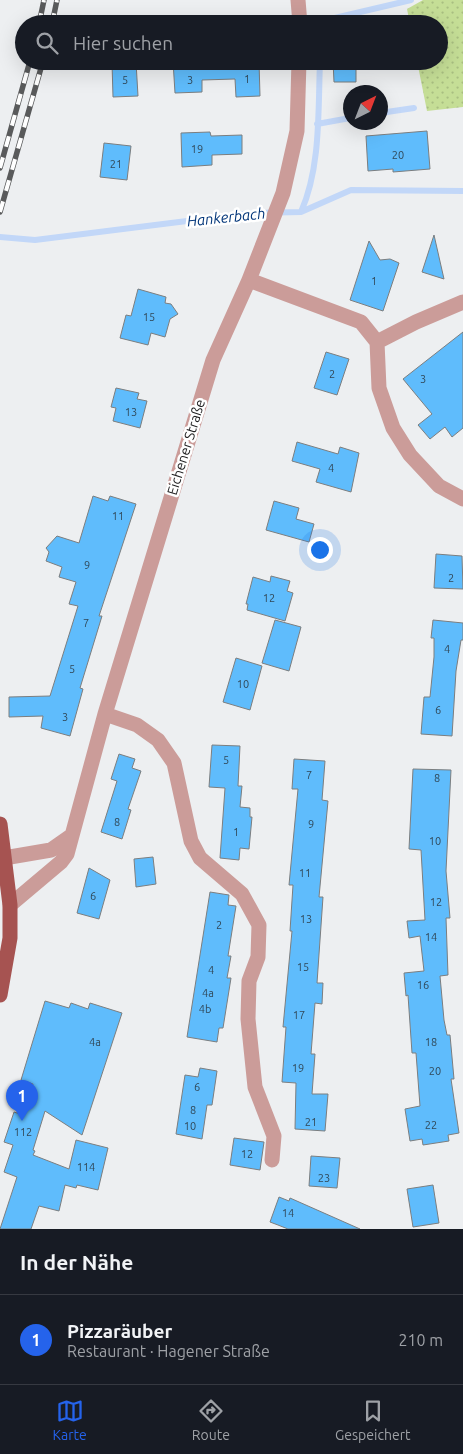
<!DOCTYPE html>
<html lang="de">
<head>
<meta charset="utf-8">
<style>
  body { margin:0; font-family:Ubuntu,sans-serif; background:#20242c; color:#f1f3f6 }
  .compass { position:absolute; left:343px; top:85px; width:45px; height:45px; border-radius:50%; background:#171b24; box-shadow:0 5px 20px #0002; rotate:42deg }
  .you { position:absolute; left:319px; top:549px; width:18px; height:18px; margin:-12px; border:4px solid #fff; border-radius:50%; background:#1a73e8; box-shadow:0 0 0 8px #1a73e833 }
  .badge { display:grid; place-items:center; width:32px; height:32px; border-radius:50%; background:#2563eb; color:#fff; font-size:16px; font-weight:700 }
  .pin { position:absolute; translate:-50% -41px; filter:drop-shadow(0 1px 2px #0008) }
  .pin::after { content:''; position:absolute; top:26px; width:18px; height:15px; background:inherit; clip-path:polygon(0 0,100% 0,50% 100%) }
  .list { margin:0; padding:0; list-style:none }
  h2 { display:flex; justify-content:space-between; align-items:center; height:65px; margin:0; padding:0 20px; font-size:21px }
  h2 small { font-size:16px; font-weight:400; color:#9ea1a6 }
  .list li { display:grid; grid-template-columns:32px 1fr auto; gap:15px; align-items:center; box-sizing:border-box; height:90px; padding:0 20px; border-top:1px solid #363941 }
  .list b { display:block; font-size:19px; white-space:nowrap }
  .list p { margin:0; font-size:16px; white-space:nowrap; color:#9ea1a6 }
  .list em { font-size:16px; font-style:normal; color:#9ea1a6 }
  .icon { flex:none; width:28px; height:28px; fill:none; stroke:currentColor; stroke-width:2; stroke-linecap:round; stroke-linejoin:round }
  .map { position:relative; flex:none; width:463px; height:1229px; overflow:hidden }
  .search { position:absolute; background:#171b24; box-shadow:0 5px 20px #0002; left:15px; right:15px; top:15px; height:55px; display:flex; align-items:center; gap:12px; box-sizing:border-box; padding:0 18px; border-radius:28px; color:#9ea1a6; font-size:19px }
  .sheet { height:155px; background:#171b24 }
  nav { display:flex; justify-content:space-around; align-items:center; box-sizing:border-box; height:70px; border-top:1px solid #363941; background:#171b24; font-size:14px; color:#9ea1a6 }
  nav a { display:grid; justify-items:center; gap:2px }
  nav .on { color:#2563eb }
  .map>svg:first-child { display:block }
</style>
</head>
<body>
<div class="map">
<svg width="463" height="1229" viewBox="0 0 463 1229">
  <defs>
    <pattern id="grass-dots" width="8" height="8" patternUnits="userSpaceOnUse" patternTransform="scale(1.25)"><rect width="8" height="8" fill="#c5de96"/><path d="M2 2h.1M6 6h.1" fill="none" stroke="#a9be81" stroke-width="1.8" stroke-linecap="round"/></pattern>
  </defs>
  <rect width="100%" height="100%" fill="#edeff1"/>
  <!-- grass -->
  <path fill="url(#grass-dots)" d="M423 0H463V107L427 111 417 61H439V24H410L407 9Z"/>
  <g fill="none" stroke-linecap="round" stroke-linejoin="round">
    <!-- stream -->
    <path stroke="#c2d7f8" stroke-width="6" d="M322 24V21L411 0
      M380 113 414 108
      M317 124 350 118
      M301 212 351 190 463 191
      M0 237 35 240 251 213 301 212C321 167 318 110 320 61"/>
  </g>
  <!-- building -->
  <path fill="#5fbcfc" stroke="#7c7e7f" d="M173 61 259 62 260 96 236 97 235 79 202 80V92L175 93Z
    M333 61H356V82H334Z
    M136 62 138 96 113 97 112 63Z
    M427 131 430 169 393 172V169L368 171 366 136Z
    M210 132 211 136 242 135V154L212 155V165L182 167 181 133Z
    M104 143 131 146 127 180 100 177Z
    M434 235 444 279 422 272Z
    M369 241 380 260 390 259 399 263 383 311 350 300Z
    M138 289 166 297 165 303 171 304 178 314 170 319 165 337 151 333 148 345 120 338 126 315 131 316Z
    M463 332V428L452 437 445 427 430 439 418 425 432 414 403 379Z
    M326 352 349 359 337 395 314 388Z
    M116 388 139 393 137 399 147 401 140 428 113 421 116 408 111 407Z
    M297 442 338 454 340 447 359 453 351 492 316 482 320 469 292 461Z
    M93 496 108 501 110 496 136 504 99 616H102L80 688 83 689 70 736 41 728 43 716 9 717V697L50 696 78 606 69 604 76 582 59 577 62 567 46 561 49 552 46 548 57 536 79 543Z
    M274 501 299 508 296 519 314 524 309 542 266 530Z
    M436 554 462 556 463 589 434 588Z
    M271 576 290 581 287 591 293 593 285 621 247 610 248 604H246L253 577 270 582Z
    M275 620 301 627 289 671 262 663Z
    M433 620 463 623V640H461L456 671 452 736 421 734 424 697H430L434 657V638H431Z
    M236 658 262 666 250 710 223 702Z
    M212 745 240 746 238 786H242L240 807 250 808V817H252L249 849 240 848 239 860 220 858 225 788 209 787Z
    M119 754 135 759 132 768 141 771 128 809 131 810 122 839 101 832 117 781 111 779Z
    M294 759 325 761 322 800 328 801 319 897H323L317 983H323L322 1004 315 1003 311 1054H315L312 1094H328L325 1131 295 1129 296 1083 282 1082 286 1027H283L292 931H290L293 885H289L298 789H292Z
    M413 769 451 770 446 871 450 918H446L448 975 440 976 444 1020 447 1035H450L454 1079H451L459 1133 448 1135 449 1141 423 1145 422 1139 410 1141 405 1109 420 1106 416 1053H412L408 995 406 996 404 973 424 971 420 936 409 938 407 921 425 920 421 850 409 849Z
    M153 857 156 884 136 887 134 859Z
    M89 868 110 880 99 919 77 913Z
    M210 892 229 895 228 905 236 906 228 956H231L227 978H231L223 1028H219L217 1042 187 1037Z
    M45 1001 69 1008 71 1003 88 1009 90 1003 122 1013 82 1135 45 1111 33 1150 35 1151 33 1155 69 1169 76 1140 108 1148 98 1190 77 1185 76 1188 65 1185 59 1211 39 1206 31 1229H0L17 1177 4 1172 13 1145 4 1142 14 1112 23 1115 33 1084 21 1080Z
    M200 1068 217 1071 212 1105H207L202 1139 176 1134 185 1075 198 1077Z
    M234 1138 264 1142 260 1170 230 1165Z
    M311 1156 340 1158 337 1188 309 1186Z
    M433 1185 439 1223 413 1227 407 1189Z
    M279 1197 289 1201 290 1198 360 1229H288L278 1225 270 1222Z"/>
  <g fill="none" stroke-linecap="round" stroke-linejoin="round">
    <!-- minor -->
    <path stroke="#cb9c99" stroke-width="15" d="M298 0 300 24
      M249 280 361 322 377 342 379 388 393 428 410 455 439 486 463 499
      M377 342 416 322 463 302
      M105 714 137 725 158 740 174 763 191 841 200 858 242 894 259 925 258 957 249 981 248 1019 255 1087 274 1136 272 1160
      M4 858 51 850 71 836
      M10 905 61 862 67 854 105 714 213 360 249 280 283 193 297 131 299 61"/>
    <!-- primary -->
    <path stroke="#a65351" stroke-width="15" d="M0 824 10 905V938L0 995"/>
    <defs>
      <path id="rail" d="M39 24 44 0
        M52 24 57 0
        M0 168 30 61
        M0 212 43 61"/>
    </defs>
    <!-- rail casing -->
    <use href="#rail" stroke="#595a5b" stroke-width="5.5"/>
    <!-- rail -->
    <use href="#rail" stroke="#fff" stroke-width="4" stroke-dasharray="11" stroke-linecap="butt"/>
  </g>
  <g text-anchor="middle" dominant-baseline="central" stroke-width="5" stroke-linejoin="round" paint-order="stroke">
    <!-- number labels -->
    <g font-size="11" fill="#304858">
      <text x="247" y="79">1</text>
      <text x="125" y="80">5</text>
      <text x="190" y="80">3</text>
      <text x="197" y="149">19</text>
      <text x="398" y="155">20</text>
      <text x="116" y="164">21</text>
      <text x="374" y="281">1</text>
      <text x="149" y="317">15</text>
      <text x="332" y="374">2</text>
      <text x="423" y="379">3</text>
      <text x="131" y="412">13</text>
      <text x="331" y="468">4</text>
      <text x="118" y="516">11</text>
      <text x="87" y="565">9</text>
      <text x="451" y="578">2</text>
      <text x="269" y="598">12</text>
      <text x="86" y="623">7</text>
      <text x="447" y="649">4</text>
      <text x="72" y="669">5</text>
      <text x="243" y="684">10</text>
      <text x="438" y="710">6</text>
      <text x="65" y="717">3</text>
      <text x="226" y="760">5</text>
      <text x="309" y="775">7</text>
      <text x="437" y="778">8</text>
      <text x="117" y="822">8</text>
      <text x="311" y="824">9</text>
      <text x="236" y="832">1</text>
      <text x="435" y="841">10</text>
      <text x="305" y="873">11</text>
      <text x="93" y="896">6</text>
      <text x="436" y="902">12</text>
      <text x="306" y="919">13</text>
      <text x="219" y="925">2</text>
      <text x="431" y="937">14</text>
      <text x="303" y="967">15</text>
      <text x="211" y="970">4</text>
      <text x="423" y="985">16</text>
      <text x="208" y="993">4a</text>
      <text x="205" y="1009">4b</text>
      <text x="299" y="1015">17</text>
      <text x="95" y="1042">4a</text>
      <text x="431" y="1042">18</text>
      <text x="298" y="1068">19</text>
      <text x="435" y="1071">20</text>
      <text x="197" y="1087">6</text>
      <text x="193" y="1110">8</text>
      <text x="311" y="1122">21</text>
      <text x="431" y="1125">22</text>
      <text x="190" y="1126">10</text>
      <text x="23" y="1132">112</text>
      <text x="247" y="1154">12</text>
      <text x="86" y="1167">114</text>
      <text x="324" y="1178">23</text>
      <text x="288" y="1213">14</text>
    </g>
    <!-- street labels -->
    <g font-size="14" fill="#212122" stroke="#fff">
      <text transform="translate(186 447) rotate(-73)">Eichener Straße</text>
    </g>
    <!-- water labels -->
    <g font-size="15" font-style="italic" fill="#03367a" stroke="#fff">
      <text transform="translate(226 217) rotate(-6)">Hankerbach</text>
    </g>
  </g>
</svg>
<svg class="compass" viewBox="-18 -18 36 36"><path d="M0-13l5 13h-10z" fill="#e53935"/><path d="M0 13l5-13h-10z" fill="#9ea1a6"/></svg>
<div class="you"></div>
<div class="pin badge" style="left:22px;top:1121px">1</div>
<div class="search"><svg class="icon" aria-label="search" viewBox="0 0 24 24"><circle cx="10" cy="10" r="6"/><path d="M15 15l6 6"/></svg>Hier suchen</div>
</div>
<section class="sheet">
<h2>In der Nähe<small></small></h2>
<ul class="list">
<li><span class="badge">1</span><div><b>Pizzaräuber</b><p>Restaurant · Hagener Straße</p></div><em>210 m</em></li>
</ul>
</section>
<nav>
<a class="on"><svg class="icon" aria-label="map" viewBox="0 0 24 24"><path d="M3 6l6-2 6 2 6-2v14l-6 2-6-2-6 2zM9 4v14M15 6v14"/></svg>Karte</a>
<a><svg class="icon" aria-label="directions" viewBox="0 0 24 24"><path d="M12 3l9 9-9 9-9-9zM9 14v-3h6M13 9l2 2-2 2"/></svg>Route</a>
<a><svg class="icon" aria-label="saved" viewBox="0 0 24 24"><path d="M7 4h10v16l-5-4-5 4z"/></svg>Gespeichert</a>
</nav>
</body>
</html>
